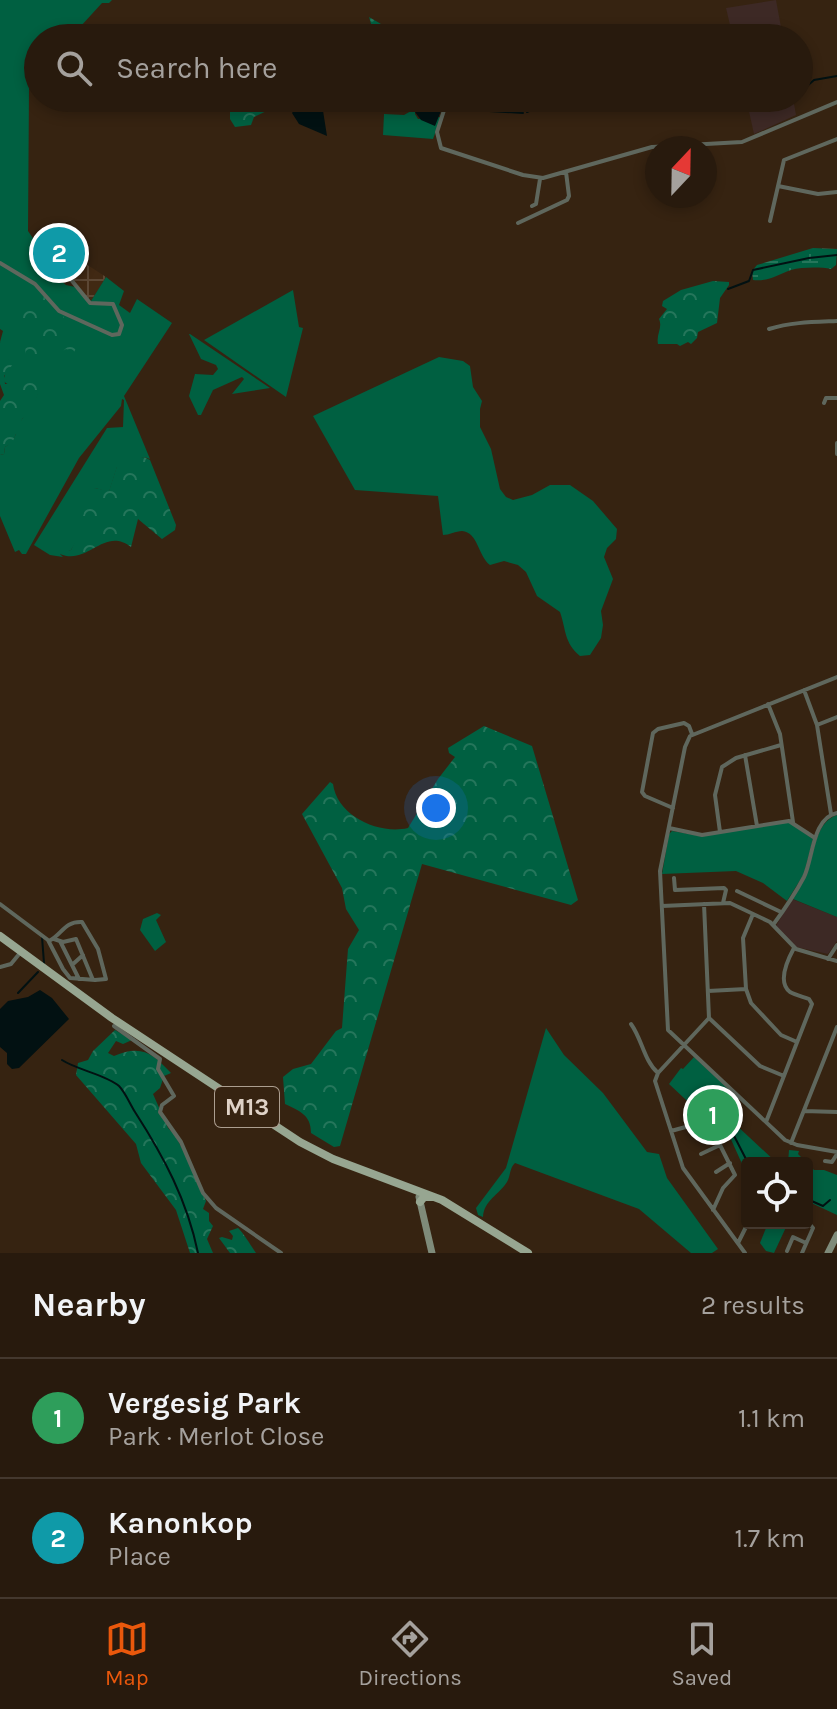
<!DOCTYPE html>
<html lang="en">
<head>
<meta charset="utf-8">
<style>
  body { margin:0; font-family:Karla,sans-serif; background:#302316; color:#f1f3f6 }
  .controls { position:absolute; right:24px; bottom:24px; display:grid; overflow:hidden; border-radius:8px; box-shadow:0 4px 12px #0003 }
  .controls button { width:72px; height:72px; display:grid; place-items:center; padding:0; border:0; border-bottom:2px solid #44382e; background:#281a0d; color:#f1f3f6; font:40px sans-serif }
  .compass { position:absolute; left:645px; top:136px; width:72px; height:72px; border-radius:50%; background:#281a0d; box-shadow:0 4px 12px #0003; rotate:22deg }
  .you { position:absolute; left:436px; top:808px; width:28px; height:28px; margin:-20px; border:6px solid #fff; border-radius:50%; background:#1a73e8; box-shadow:0 0 0 12px #1a73e833 }
  .badge { display:grid; place-items:center; width:52px; height:52px; border-radius:50%; background:#ea580c; color:#fff; font-size:26px; font-weight:700 }
  .pin { position:absolute; translate:-50% -50%; border:4px solid #fff; box-shadow:0 2px 8px #0006 }
  .list { margin:0; padding:0; list-style:none }
  h2 { display:flex; justify-content:space-between; align-items:center; height:104px; margin:0; padding:0 32px; font-size:34px }
  h2 small { font-size:26px; font-weight:400; color:#a5a19d }
  .list li { display:grid; grid-template-columns:52px 1fr auto; gap:24px; align-items:center; box-sizing:border-box; height:120px; padding:0 32px; border-top:2px solid #44382e }
  .list b { display:block; font-size:30px; white-space:nowrap }
  .list p { margin:0; font-size:26px; white-space:nowrap; color:#a5a19d }
  .list em { font-size:26px; font-style:normal; color:#a5a19d }
  .icon { flex:none; width:44px; height:44px; fill:none; stroke:currentColor; stroke-width:2; stroke-linecap:round; stroke-linejoin:round }
  .map { position:relative; flex:none; width:837px; height:1253px; overflow:hidden }
  .search { position:absolute; background:#281a0d; box-shadow:0 4px 12px #0003; left:24px; right:24px; top:24px; height:88px; display:flex; align-items:center; gap:20px; box-sizing:border-box; padding:0 28px; border-radius:44px; color:#a5a19d; font-size:30px }
  .sheet { height:344px; background:#281a0d }
  nav { display:flex; justify-content:space-around; align-items:center; box-sizing:border-box; height:112px; border-top:2px solid #44382e; background:#281a0d; font-size:22px; color:#a5a19d }
  nav a { display:grid; justify-items:center; gap:4px }
  nav .on { color:#ea580c }
  .map>svg:first-child { display:block }
</style>
</head>
<body>
<div class="map">
<svg width="837" height="1253" viewBox="0 0 837 1253">
  <defs>
    <pattern id="industrial-grid" width="8" height="8" patternUnits="userSpaceOnUse" patternTransform="scale(2)"><rect width="8" height="8" fill="#412913"/><path d="M0 4h8M4 0v8" fill="none" stroke="#5c4734"/></pattern>
    <pattern id="forest-crowns" width="20" height="18" patternUnits="userSpaceOnUse" patternTransform="scale(2)"><rect width="20" height="18" fill="#006041"/><path d="M2 6a3 3 0 1 1 6 0M12 15a3 3 0 1 1 6 0" fill="none" stroke="#25765b"/></pattern>
    <pattern id="wetland-marsh" width="20" height="14" patternUnits="userSpaceOnUse" patternTransform="scale(2)"><rect width="20" height="14" fill="#006041"/><path d="M1 5h8M5 5V1M11 12h8M15 12V8" fill="none" stroke="#25765b"/></pattern>
    <pattern id="garden-dots" width="8" height="8" patternUnits="userSpaceOnUse" patternTransform="scale(2)"><rect width="8" height="8" fill="#006041"/><path d="M2 2h.1M6 6h.1" fill="none" stroke="#25765b" stroke-width="1.8" stroke-linecap="round"/></pattern>
  </defs>
  <rect width="100%" height="100%" fill="#362311"/>
  <!-- commercial -->
  <path fill="#3d2925" d="M776 0 783 38H733L726 8Z
    M746 98H793L796 115 754 134Z
    M792 899 837 917V941L828 954 796 947 776 926Z"/>
  <!-- industrial -->
  <path fill="url(#industrial-grid)" d="M58 246 106 277 91 301 68 276 64 279 48 260Z"/>
  <!-- green -->
  <path fill="#006041" d="M0 0H112L109 3H102L70 38H38V76L29 89 28 231 45 256 44 259 59 279 66 285 75 287 91 301 106 277 124 291 119 305 130 313 137 299 172 323 124 396 150 459 144 457 117 467 109 492 95 488 76 542 71 550 60 554 63 557 50 555 34 545 107 428 123 427 124 400 122 399 121 406 79 458 26 554H22L19 550 15 552 0 516V455L4 454 5 447C16 441 17 429 22 419 28 409 36 404 38 391L28 382 9 385 3 381 9 362 0 342 3 331 0 329Z
    M434 98H436L415 112V114L418 119 440 117 448 98 433 139 383 135 384 114 404 115Z
    M293 290 299 327 303 328 286 397 204 340Z
    M189 334H190L270 388 232 394 244 379 242 377 213 390 201 415H198L189 396 195 374 213 375 218 369 216 365 201 359Z
    M439 357 463 361 470 366 473 387 482 401 480 409V427L491 449 500 489 506 497 513 500 532 495 550 485H570L593 501 617 529 616 539 607 548 604 557 613 579 601 611 603 625 601 638 590 655 580 656C564 643 566 629 560 612L537 596 526 572 518 565 504 561 490 565C478 556 478 532 462 531 456 531 449 535 443 535L438 496 355 490 313 416Z
    M837 815V917L793 899C797 891 802 884 806 876 814 858 814 822 837 815Z
    M789 822 813 839 804 874 787 901 763 883 736 871 662 874 669 834 672 831 701 836Z
    M157 913 161 915 156 920 166 942 155 951 140 930 143 919Z
    M546 1028 564 1055 603 1093 647 1152 659 1154 667 1178 718 1249 712 1253H691L639 1209 515 1163C509 1169 511 1175 507 1182 499 1195 484 1200 483 1217L478 1215 476 1208 506 1168Z
    M694 1057 733 1093 719 1109 777 1163H747V1175L729 1135 717 1131 707 1137 702 1126H698L696 1122 700 1117V1113L669 1084 681 1068 683 1069Z
    M789 1150 799 1151 798 1154 814 1170H824L837 1175V1215L807 1201V1163H788Z
    M768 1223H788L774 1253 766 1251 760 1243Z"/>
  <!-- forest -->
  <path fill="url(#forest-crowns)" d="M276 98 280 100 277 109V106L254 117 251 125 235 127 230 119V112L248 109 252 105 267 103Z
    M713 281 729 282V285L720 298 717 323 698 332 697 338 691 344 688 342 680 346 677 344H658C656 334 663 328 659 319L667 309 662 306 663 301 681 290Z
    M35 288 63 315 66 327 80 336 81 340 74 352 66 349 41 365 25 360C26 341 26 328 18 311L31 289Z
    M0 342 9 351 8 359 13 364 4 376 5 384C17 384 30 377 40 388L34 406 22 419 20 433 16 434 12 443 5 447 4 454 0 455V401L4 395 0 384Z
    M144 457 150 460 176 525 175 530 162 539 138 519 131 547C104 526 88 566 60 554L61 552 71 550 75 542 91 490 95 488 109 491 117 466 122 461Z
    M484 726 532 746 578 900 571 905 422 864 340 1146 334 1147 311 1133C311 1115 300 1111 285 1104L283 1077 293 1069 311 1064 336 1031 342 1028 348 949 359 930 346 909 342 888 302 814 330 782 333 784C337 816 379 835 408 828L438 779 455 757 449 753 448 748Z
    M115 1030 132 1040 123 1044 116 1041 108 1053 114 1056C142 1044 153 1054 171 1073L164 1076 160 1088 153 1094 168 1128 175 1135 185 1154 206 1201 203 1209 209 1213V1221L213 1226 207 1239 213 1253H190L176 1210 141 1163 136 1144 76 1075 78 1063 88 1060 93 1051Z
    M238 1228C242 1231 252 1247 256 1253H230L219 1238 222 1237 232 1240 233 1236 229 1231Z"/>
  <!-- wetland -->
  <path fill="url(#wetland-marsh)" d="M813 248 837 249 836 265 831 269C821 267 802 267 791 270 779 274 768 282 753 280L752 271 757 265Z"/>
  <!-- garden -->
  <path fill="url(#garden-dots)" d="M369 17 381 24 389 38H369L367 28 372 27Z"/>
  <!-- water -->
  <path fill="#021112" d="M307 98H321L327 136 299 124 292 113 301 100Z
    M436 98H446L435 126 421 120 415 112Z
    M40 990 52 998 69 1019 19 1068 12 1069 7 1064V1053L0 1047V1009L8 1001 28 997Z"/>
  <g fill="none" stroke-linecap="round" stroke-linejoin="round">
    <!-- stream -->
    <path stroke="#021112" stroke-width="2" d="M799 93 814 80 837 76
      M449 108 452 109
      M456 109 523 113
      M527 112 555 98
      M728 289 749 281 753 270 809 258 837 255
      M42 937 44 963
      M18 993 38 972
      M62 1060C77 1070 107 1075 119 1086 125 1092 130 1104 135 1112 164 1157 187 1200 198 1253
      M697 1123 730 1128 748 1163
      M807 1199 823 1206 830 1200"/>
    <!-- minor -->
    <path stroke="#5f675d" stroke-width="4" d="M448 98 437 132 441 148 523 175 543 178 652 147 742 142 837 102
      M778 186 818 194 837 192
      M532 206 536 204 540 179
      M770 221 784 160 837 139
      M518 223 567 200 569 196 566 172
      M0 263 35 284 59 311 112 335 119 334 122 325 113 304 90 303 68 276 61 259
      M769 329C792 322 813 322 837 321
      M824 403 826 398H837
      M837 443V454
      M837 677 690 736 685 747 660 871 668 1030 785 1140 797 1145 837 1152
      M804 690 817 725 831 814
      M768 704 780 734 793 822
      M817 725 837 717
      M745 755 757 826
      M673 808 645 796 642 792 653 733 658 729 684 723 689 726 692 734
      M669 828 702 835 789 821 815 838
      M720 832 715 795 722 767 736 758 781 745
      M674 878 675 890 724 888 726 890 723 903
      M737 891 781 912
      M0 904 48 940 63 969 70 978 95 980 106 979 98 949 82 922C64 921 62 935 49 941
      M704 904 709 1018 760 1066 784 1076
      M662 906 730 903 770 922 796 949 837 961
      M753 914 743 938 746 989 751 1003 781 1035 797 1042
      M773 925C784 910 795 894 804 877 813 859 812 818 837 813
      M54 939 63 942 76 939 93 980
      M60 941 79 979
      M828 959 837 945
      M72 965 83 955
      M0 967 11 964 20 953
      M708 991 746 989
      M631 1024C642 1039 644 1061 658 1073
      M114 1026 160 1059 158 1069 174 1096 162 1105 160 1112 181 1142 203 1193 216 1208 281 1253
      M658 1073 655 1081 683 1168 745 1253
      M658 1073 709 1018
      M804 1111 837 1112
      M766 1122 812 1004 809 999C804 997 795 995 790 992 777 982 788 959 794 948
      M671 1131 693 1125
      M791 1143 837 1027
      M701 1154 720 1145 735 1175 723 1188 713 1210
      M825 1161 832 1162 837 1154
      M716 1172 730 1163
      M738 1243 748 1223
      M787 1251 793 1237 806 1243
      M802 1253 813 1228 807 1221"/>
    <!-- secondary -->
    <path stroke="#7f8b7a" stroke-width="7" d="M419 1197 432 1253
      M828 1253 837 1235"/>
    <!-- primary -->
    <path stroke="#97a691" stroke-width="8" d="M0 936 112 1018 300 1142 333 1159 442 1200 528 1253
      M420 1202 424 1197H433"/>
  </g>
  <g text-anchor="middle" dominant-baseline="central" stroke-width="8" stroke-linejoin="round" paint-order="stroke">
    <!-- shield labels -->
    <rect fill="#362311" stroke="#ac9e90" stroke-width="2" x="215" y="1087" width="64" height="40" rx="6"/>
    <g font-size="24" font-weight="bold" fill="#dfd2c7">
      <text x="247" y="1107">M13</text>
    </g>
  </g>
</svg>
<div class="controls">
<button><svg class="icon" aria-label="locate" viewBox="0 0 24 24"><circle cx="12" cy="12" r="6"/><path d="M12 2v4M12 18v4M2 12h4M18 12h4"/></svg></button>
</div>
<svg class="compass" viewBox="-18 -18 36 36"><path d="M0-13l5 13h-10z" fill="#e53935"/><path d="M0 13l5-13h-10z" fill="#a5a19d"/></svg>
<div class="you"></div>
<div class="pin badge" style="left:713px;top:1115px;background:#2e9e5b">1</div>
<div class="pin badge" style="left:59px;top:253px;background:#0f9aa8">2</div>
<div class="search"><svg class="icon" aria-label="search" viewBox="0 0 24 24"><circle cx="10" cy="10" r="6"/><path d="M15 15l6 6"/></svg>Search here</div>
</div>
<section class="sheet">
<h2>Nearby<small>2 results</small></h2>
<ul class="list">
<li><span class="badge" style="background:#2e9e5b">1</span><div><b>Vergesig Park</b><p>Park · Merlot Close</p></div><em>1.1 km</em></li>
<li><span class="badge" style="background:#0f9aa8">2</span><div><b>Kanonkop</b><p>Place</p></div><em>1.7 km</em></li>
</ul>
</section>
<nav>
<a class="on"><svg class="icon" aria-label="map" viewBox="0 0 24 24"><path d="M3 6l6-2 6 2 6-2v14l-6 2-6-2-6 2zM9 4v14M15 6v14"/></svg>Map</a>
<a><svg class="icon" aria-label="directions" viewBox="0 0 24 24"><path d="M12 3l9 9-9 9-9-9zM9 14v-3h6M13 9l2 2-2 2"/></svg>Directions</a>
<a><svg class="icon" aria-label="saved" viewBox="0 0 24 24"><path d="M7 4h10v16l-5-4-5 4z"/></svg>Saved</a>
</nav>
</body>
</html>
